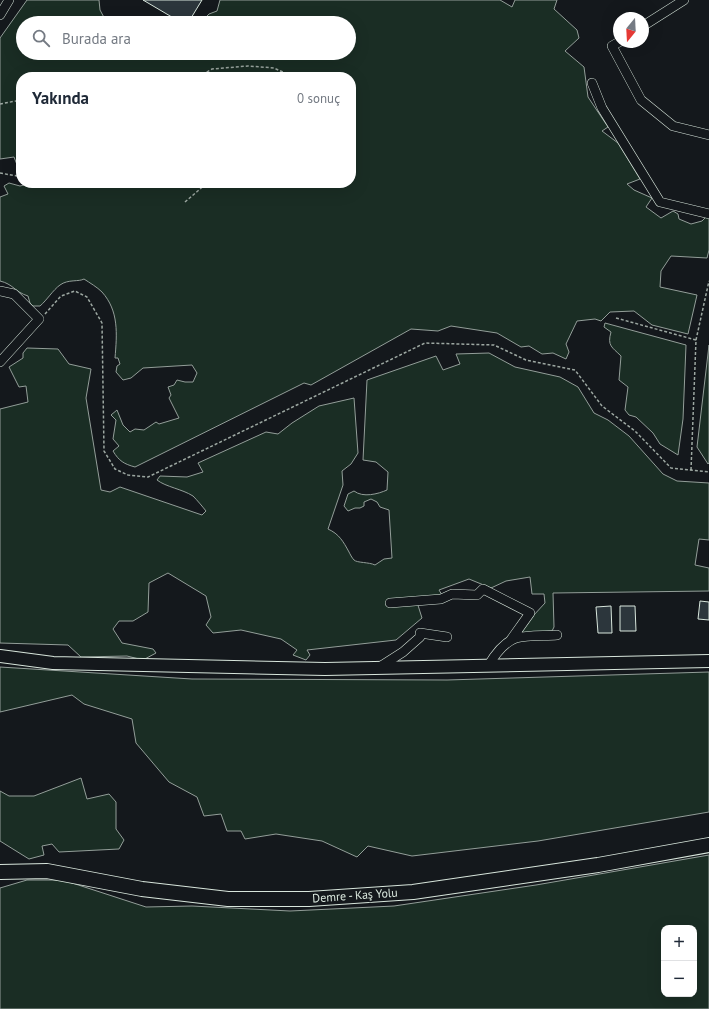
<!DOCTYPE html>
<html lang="tr">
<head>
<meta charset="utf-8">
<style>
  body { margin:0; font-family:"PT Sans",sans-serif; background:#f2f2f3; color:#1f2937 }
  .controls { position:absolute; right:12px; bottom:12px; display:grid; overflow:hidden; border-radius:8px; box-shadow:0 4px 16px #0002 }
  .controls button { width:36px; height:36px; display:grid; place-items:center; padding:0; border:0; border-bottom:1px solid #e0e1e3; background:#fff; color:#1f2937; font:20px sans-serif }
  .compass { position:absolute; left:613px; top:12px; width:36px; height:36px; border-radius:50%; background:#fff; box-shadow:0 4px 16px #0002; rotate:198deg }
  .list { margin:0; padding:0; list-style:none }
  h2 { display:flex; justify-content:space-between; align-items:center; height:52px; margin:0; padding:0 16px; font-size:17px }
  h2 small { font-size:13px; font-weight:400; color:#747a83 }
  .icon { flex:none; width:22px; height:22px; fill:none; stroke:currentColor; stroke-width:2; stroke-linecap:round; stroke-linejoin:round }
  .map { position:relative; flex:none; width:709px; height:1009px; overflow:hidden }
  .search { position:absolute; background:#fff; box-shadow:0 4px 16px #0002; left:16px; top:16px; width:340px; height:44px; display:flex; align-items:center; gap:10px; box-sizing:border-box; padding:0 14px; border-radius:22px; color:#747a83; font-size:15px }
  .panel { position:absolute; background:#fff; box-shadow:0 4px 16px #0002; left:16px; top:72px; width:340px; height:116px; border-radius:16px }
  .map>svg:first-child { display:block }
</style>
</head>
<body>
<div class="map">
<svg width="709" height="1009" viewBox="0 0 709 1009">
  <rect width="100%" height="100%" fill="#14181c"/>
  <!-- green -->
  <path fill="#1a2d24" stroke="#939e99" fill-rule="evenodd" d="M27 0H99L100 10 107 23H23V53H124L140 59 166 53H349V23H200L209 14 217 11 220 0H500L512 7 515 0H557L554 9 577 30 579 38 565 51 584 67 588 97 608 127 602 131 618 143 640 179 627 184 634 190 652 198 646 207 661 218 673 211 678 214 679 219 691 224 702 221 706 217H709V250L707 258 671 256 661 271 660 287 697 295 688 334 652 325 634 311 610 312 601 321 595 319 577 321 566 344 569 352 566 359 553 353 542 354 529 346 521 347 497 333 451 326 438 331 411 329 311 385 304 383 135 467C124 464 119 461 113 451L119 446 113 439 116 420 111 415 117 410 123 425 130 432 135 429 144 430 156 422 159 424 179 418 169 398 171 395 168 387 174 385 177 380 185 382H193L197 373 192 365 143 368 131 378 123 380 116 372 117 366 120 364 118 358H115C117 334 119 311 102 292 97 287 90 283 84 279 79 282 68 279 60 285 53 290 47 300 40 306H33L30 303 28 296C15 292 13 284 0 281V197L8 194 4 186 9 183 20 186 24 185V183H351V77H21V175L14 157 0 159V38Z
    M605 323 686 345 683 419 678 455 660 444 653 433 636 417 629 415 625 410 628 387 619 380 621 356C612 347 607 346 611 332L604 327Z
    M709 345V463L708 464 697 447Z
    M27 348 58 349 69 364 91 369 86 398 101 490 110 492 120 487 202 515 206 511C202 506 197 500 193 496 182 489 166 487 157 480L160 476 187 477 203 472 198 463 266 432 278 434 292 423 319 406 354 398 358 453 351 464 342 471 343 485 328 529C339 534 343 541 349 552 350 554 352 558 354 560 357 563 369 562 375 565L384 559 392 558 389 510 380 507 377 502 371 499 364 502V506L360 508H355L348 511 344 506 348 494 354 491C363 498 378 494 387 490L388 472 376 462 363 460 367 380 436 356 443 370 460 364 456 354 489 353 515 367 560 377 578 387 594 413 608 420 629 436 663 474 677 481 709 483V540L699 539 695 565 709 568V591L553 593 554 627 552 631 521 633V629L545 603 544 594H532L530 577 506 581 491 588 469 579 439 590 442 595 416 599 422 618 396 640 307 650 310 655 306 660 293 655 297 650 281 639 241 630 213 633 206 625 211 617 206 596 168 573 149 583 148 612 133 621H119L113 629 122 643 153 649 156 653 143 660 127 656 81 657 68 645 0 643V409L28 402 26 386 19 387 9 367 23 358V353Z
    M0 667 192 679 447 680 709 672V812L538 841 412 856 368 846 357 857 322 841 276 834 245 839 241 831H227L221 814 204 816 197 797 169 782 136 743 132 719 84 704 72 695 0 712Z
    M81 778 87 799 109 794 116 802V829L124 840 119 849 59 852 52 844 42 846 44 855 29 859 0 841V791L9 796H34Z
    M709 855V1009H0V888L27 880H63L146 907 192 906 290 911 394 906 536 885ZM664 928H694V994H664Z"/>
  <!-- building -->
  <path fill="#2c363c" stroke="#d8e6dc" d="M143 0H202L188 23H182Z
    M700 601 709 602V620L698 619Z
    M611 606 612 633H598L596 607Z
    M620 606H635L636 631H620Z"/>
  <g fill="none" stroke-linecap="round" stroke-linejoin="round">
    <defs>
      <path id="minor" d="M0 15 9 0
        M643 26 684 0
        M619 42 612 46 641 100 673 126 709 135
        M592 83 602 108 660 202 709 214
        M0 291 14 294 39 319 0 362
        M390 603 441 599 452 594 477 595 483 589 530 613 510 641
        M488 666C494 656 504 642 516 638 527 635 545 636 557 635
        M378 668 403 652 420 637V633L447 637"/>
      <path id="major" d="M0 656 53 663 325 669 709 661"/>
      <path id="highway" d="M0 872 47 871 142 889 228 899H309L413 892 598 865 709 845"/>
    </defs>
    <!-- minor casing -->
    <use href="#minor" stroke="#d8e6dc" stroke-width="10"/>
    <!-- major casing -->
    <use href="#major" stroke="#d8e6dc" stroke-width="14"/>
    <!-- highway casing -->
    <use href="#highway" stroke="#d8e6dc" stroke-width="16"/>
    <!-- path -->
    <path stroke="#9da8a2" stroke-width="1.5" stroke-dasharray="3 2" stroke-linecap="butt" d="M287 74 291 77
      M198 77 212 69 248 66 274 68 287 74V77
      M0 104 21 100
      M0 173 17 176 21 175
      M185 202 207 183
      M45 314 61 296 75 291 87 297 102 323 104 451 115 469 128 475 148 477 425 343 494 345 526 360 575 370 602 406 635 431 671 468 709 472
      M616 318 696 340
      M691 470 696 340 709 281"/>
    <!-- minor -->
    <use href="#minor" stroke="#14181c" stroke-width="9"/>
    <!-- major -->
    <use href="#major" stroke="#14181c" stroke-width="12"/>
    <!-- highway -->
    <use href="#highway" stroke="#14181c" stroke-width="14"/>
  </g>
  <g text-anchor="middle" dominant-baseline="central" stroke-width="3" stroke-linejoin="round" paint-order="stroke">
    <!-- street labels -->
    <g font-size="12" fill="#d8e6dc" stroke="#14181c">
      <text transform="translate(355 895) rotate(-4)">Demre - Kaş Yolu</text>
    </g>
  </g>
</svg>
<div class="controls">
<button>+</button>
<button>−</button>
</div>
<svg class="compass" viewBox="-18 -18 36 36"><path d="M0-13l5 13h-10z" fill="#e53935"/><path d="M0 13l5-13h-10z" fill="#747a83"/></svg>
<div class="search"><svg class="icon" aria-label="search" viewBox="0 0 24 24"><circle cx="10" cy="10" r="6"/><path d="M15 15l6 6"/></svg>Burada ara</div>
<section class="panel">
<h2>Yakında<small>0 sonuç</small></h2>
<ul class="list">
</ul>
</section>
</div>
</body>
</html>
